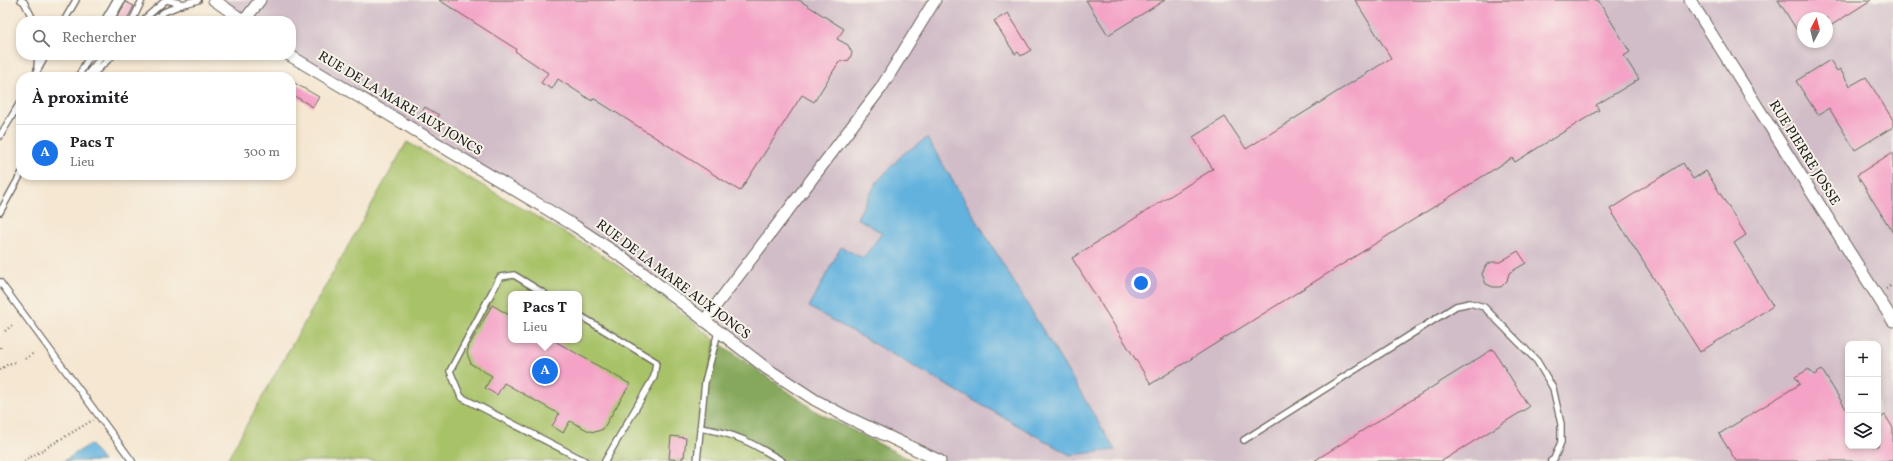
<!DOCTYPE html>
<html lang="fr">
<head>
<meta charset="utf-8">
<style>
  body { margin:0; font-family:Vollkorn,serif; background:#f2f2f2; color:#202124 }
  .controls { position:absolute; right:12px; bottom:12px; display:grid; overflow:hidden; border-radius:8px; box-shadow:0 2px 6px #0003 }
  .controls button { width:36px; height:36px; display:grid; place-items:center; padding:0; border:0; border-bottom:1px solid #e0e0e0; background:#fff; color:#202124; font:20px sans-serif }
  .compass { position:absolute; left:1797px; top:12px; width:36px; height:36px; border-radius:50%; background:#fff; box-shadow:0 2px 6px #0003; rotate:7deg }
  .you { position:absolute; left:1141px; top:283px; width:14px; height:14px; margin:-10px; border:3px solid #fff; border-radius:50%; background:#1a73e8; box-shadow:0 0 0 6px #1a73e833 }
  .badge { display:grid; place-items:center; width:26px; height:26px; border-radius:50%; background:#1a73e8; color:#fff; font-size:13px; font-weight:700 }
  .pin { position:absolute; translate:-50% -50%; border:2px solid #fff; box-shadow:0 1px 4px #0006 }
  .popup { position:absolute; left:508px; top:291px; width:74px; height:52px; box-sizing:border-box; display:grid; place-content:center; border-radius:8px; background:#fff; filter:drop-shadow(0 1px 3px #0005); font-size:13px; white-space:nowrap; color:#757577 }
  .popup b { font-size:15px; color:#202124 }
  .popup::after { content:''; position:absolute; left:50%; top:100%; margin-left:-8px; border:8px solid transparent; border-top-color:#fff }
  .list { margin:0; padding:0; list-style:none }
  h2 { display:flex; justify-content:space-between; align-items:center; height:52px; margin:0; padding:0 16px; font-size:17px }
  h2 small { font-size:13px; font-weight:400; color:#757577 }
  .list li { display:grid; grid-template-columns:26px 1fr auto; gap:12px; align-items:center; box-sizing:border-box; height:56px; padding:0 16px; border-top:1px solid #e0e0e0 }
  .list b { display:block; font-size:15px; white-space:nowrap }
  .list p { margin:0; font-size:13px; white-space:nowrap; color:#757577 }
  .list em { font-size:13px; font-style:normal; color:#757577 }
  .icon { flex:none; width:22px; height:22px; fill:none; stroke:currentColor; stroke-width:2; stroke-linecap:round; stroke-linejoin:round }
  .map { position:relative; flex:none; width:1893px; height:461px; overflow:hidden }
  .search { position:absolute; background:#fff; box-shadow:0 2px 6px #0003; left:16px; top:16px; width:280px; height:44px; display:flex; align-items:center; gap:10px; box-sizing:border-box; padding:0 14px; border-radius:16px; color:#757577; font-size:15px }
  .panel { position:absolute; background:#fff; box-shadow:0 2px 6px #0003; left:16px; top:72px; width:280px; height:108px; border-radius:16px }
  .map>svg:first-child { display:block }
</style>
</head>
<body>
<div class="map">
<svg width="1893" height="461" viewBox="0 0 1893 461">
  <rect width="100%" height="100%" fill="#f7f3e8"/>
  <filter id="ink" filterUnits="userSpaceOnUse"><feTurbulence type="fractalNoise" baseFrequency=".025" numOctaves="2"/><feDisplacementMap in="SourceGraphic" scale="8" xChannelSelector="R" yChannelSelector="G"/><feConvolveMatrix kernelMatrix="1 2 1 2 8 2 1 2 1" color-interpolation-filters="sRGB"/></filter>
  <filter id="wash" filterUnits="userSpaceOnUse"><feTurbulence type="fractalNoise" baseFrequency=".012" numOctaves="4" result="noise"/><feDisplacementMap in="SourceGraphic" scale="16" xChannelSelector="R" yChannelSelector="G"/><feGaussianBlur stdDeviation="0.9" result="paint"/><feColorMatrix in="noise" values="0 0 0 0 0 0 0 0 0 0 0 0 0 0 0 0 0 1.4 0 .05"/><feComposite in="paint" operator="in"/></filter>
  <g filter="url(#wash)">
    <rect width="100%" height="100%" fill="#f5e7d1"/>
    <!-- industrial -->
    <path fill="#d1bdc8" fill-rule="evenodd" d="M220 0H1893V461H940L815 400 625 259 291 55V21H244ZM1803 18H1827V42H1803ZM1848 344H1878V446H1848Z"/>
    <!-- green -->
    <path fill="#a8c268" stroke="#626f42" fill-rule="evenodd" d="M407 142 591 248 647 285 715 340 726 432 782 461H226ZM511 294H579V340H511Z"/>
    <!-- forest -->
    <path fill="#86a85c" stroke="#51623c" d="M715 340 817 412 913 461H782L738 436 700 428Z"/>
    <!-- water -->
    <path fill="#64b2de" stroke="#40677d" d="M927 138 1115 450 1070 455 809 307 841 247 863 258 882 233 857 218 876 183 903 154Z
      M90 444 103 461H64Z"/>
    <g id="blocks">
      <!-- building -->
      <path fill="#f4a2c6" d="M439 0H799L844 29 837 39 848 45 852 53 849 60 839 62 814 102 802 95 740 191 593 98 592 101 558 79 552 89 541 83 548 73 515 51 516 49Z
        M1086 0H1165L1108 35Z
        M1355 0H1598L1630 52 1624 56 1639 79 1596 105 1599 110 1515 162 1512 158 1151 384 1072 258 1213 169 1193 137 1225 117 1246 149 1391 58Z
        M1778 0H1871L1827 28V18H1803V40Z
        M126 2 134 6 126 21H115Z
        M1008 13 1031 50 1021 56 1018 52 1015 54 994 21Z
        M1830 60 1837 71 1840 69 1850 86 1866 77 1893 120V127L1855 150 1829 108 1818 115 1796 81Z
        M291 81 319 97 313 107 291 94Z
        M425 107 439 115 432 127 418 119Z
        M1893 152V233L1857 175Z
        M1683 163 1693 179 1706 171 1746 235 1734 243 1773 306 1700 352 1610 209Z
        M1518 251 1526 263 1509 273 1507 281 1501 287H1493L1486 284 1482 274 1486 265 1492 262H1500Z
        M492 305 511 316V340H553L630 384 603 429 595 432 589 431 570 421 563 433 552 426 559 414 504 383 497 395 485 388 492 376 471 364 467 353 469 346Z
        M1493 349 1529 407 1442 461H1314Z
        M1809 369 1814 375 1822 370 1848 412V446H1878V420L1885 415 1893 428V461H1736L1719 434 1800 384 1795 377Z
        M671 436 686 438 684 457H682V460L669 459Z"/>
    </g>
  </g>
  <g filter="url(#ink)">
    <use href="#blocks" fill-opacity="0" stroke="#68635b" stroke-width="1"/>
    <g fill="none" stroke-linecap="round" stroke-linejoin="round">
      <defs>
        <path id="lane" d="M21 0 24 2 34 21
          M167 0 183 4 198 0
          M64 21 76 0
          M104 21 116 0
          M110 21 122 0
          M132 21 142 0
          M142 21 166 0
          M153 21 164 12 183 4
          M37 68 38 55
          M34 77 46 55
          M78 77 90 55
          M85 77 103 55
          M90 77 113 55
          M0 136 21 101
          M0 212 21 174
          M0 282 132 461
          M545 294 514 275 500 277 450 371 461 397 585 461
          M579 315 656 362 654 377 605 461
          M700 428C735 433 752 443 782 461
          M1244 440 1456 306 1470 303 1484 307 1537 361 1553 388 1561 424V442L1554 459 1551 461
          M697 461 705 382 718 332"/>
        <path id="street" d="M214 0 244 21
          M1690 0 1893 321
          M244 21 260 0
          M289 55 575 226 625 259 766 368 815 400 847 417 940 461
          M704 321 881 88 935 0"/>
      </defs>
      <!-- lane casing -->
      <use href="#lane" stroke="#68635b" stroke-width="8"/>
      <!-- street casing -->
      <use href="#street" stroke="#68635b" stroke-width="13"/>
      <!-- path -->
      <path stroke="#68635b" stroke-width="2.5" stroke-dasharray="1 3" stroke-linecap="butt" d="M1886 289 1893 284
        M5 331 14 324
        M0 348V346
        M25 359 34 353
        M0 370 8 364 15 362
        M24 461 93 420"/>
      <!-- lane -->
      <use href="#lane" stroke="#fff" stroke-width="5.5"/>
      <!-- street -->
      <use href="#street" stroke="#fff" stroke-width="11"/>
    </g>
  </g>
  <g text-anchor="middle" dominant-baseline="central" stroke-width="4" stroke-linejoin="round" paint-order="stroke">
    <!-- street labels -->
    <g font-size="14" fill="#1c1c1c" stroke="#f7f3e8">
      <text transform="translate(400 104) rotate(31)">RUE DE LA MARE AUX JONCS</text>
      <text transform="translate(1804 153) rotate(58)">RUE PIERRE JOSSE</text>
      <text transform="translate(673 280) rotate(37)">RUE DE LA MARE AUX JONCS</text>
    </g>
  </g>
</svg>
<div class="controls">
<button>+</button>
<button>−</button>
<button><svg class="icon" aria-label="layers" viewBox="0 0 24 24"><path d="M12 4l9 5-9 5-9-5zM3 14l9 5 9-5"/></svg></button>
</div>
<svg class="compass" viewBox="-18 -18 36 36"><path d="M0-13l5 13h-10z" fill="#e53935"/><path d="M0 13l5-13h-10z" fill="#757577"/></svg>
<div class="you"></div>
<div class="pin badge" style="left:545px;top:371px">A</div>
<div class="popup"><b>Pacs T</b>Lieu</div>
<div class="search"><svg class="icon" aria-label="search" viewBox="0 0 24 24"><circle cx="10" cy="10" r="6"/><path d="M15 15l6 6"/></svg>Rechercher</div>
<section class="panel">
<h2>À proximité<small></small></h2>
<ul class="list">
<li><span class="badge">A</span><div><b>Pacs T</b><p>Lieu</p></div><em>300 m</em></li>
</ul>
</section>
</div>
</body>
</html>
